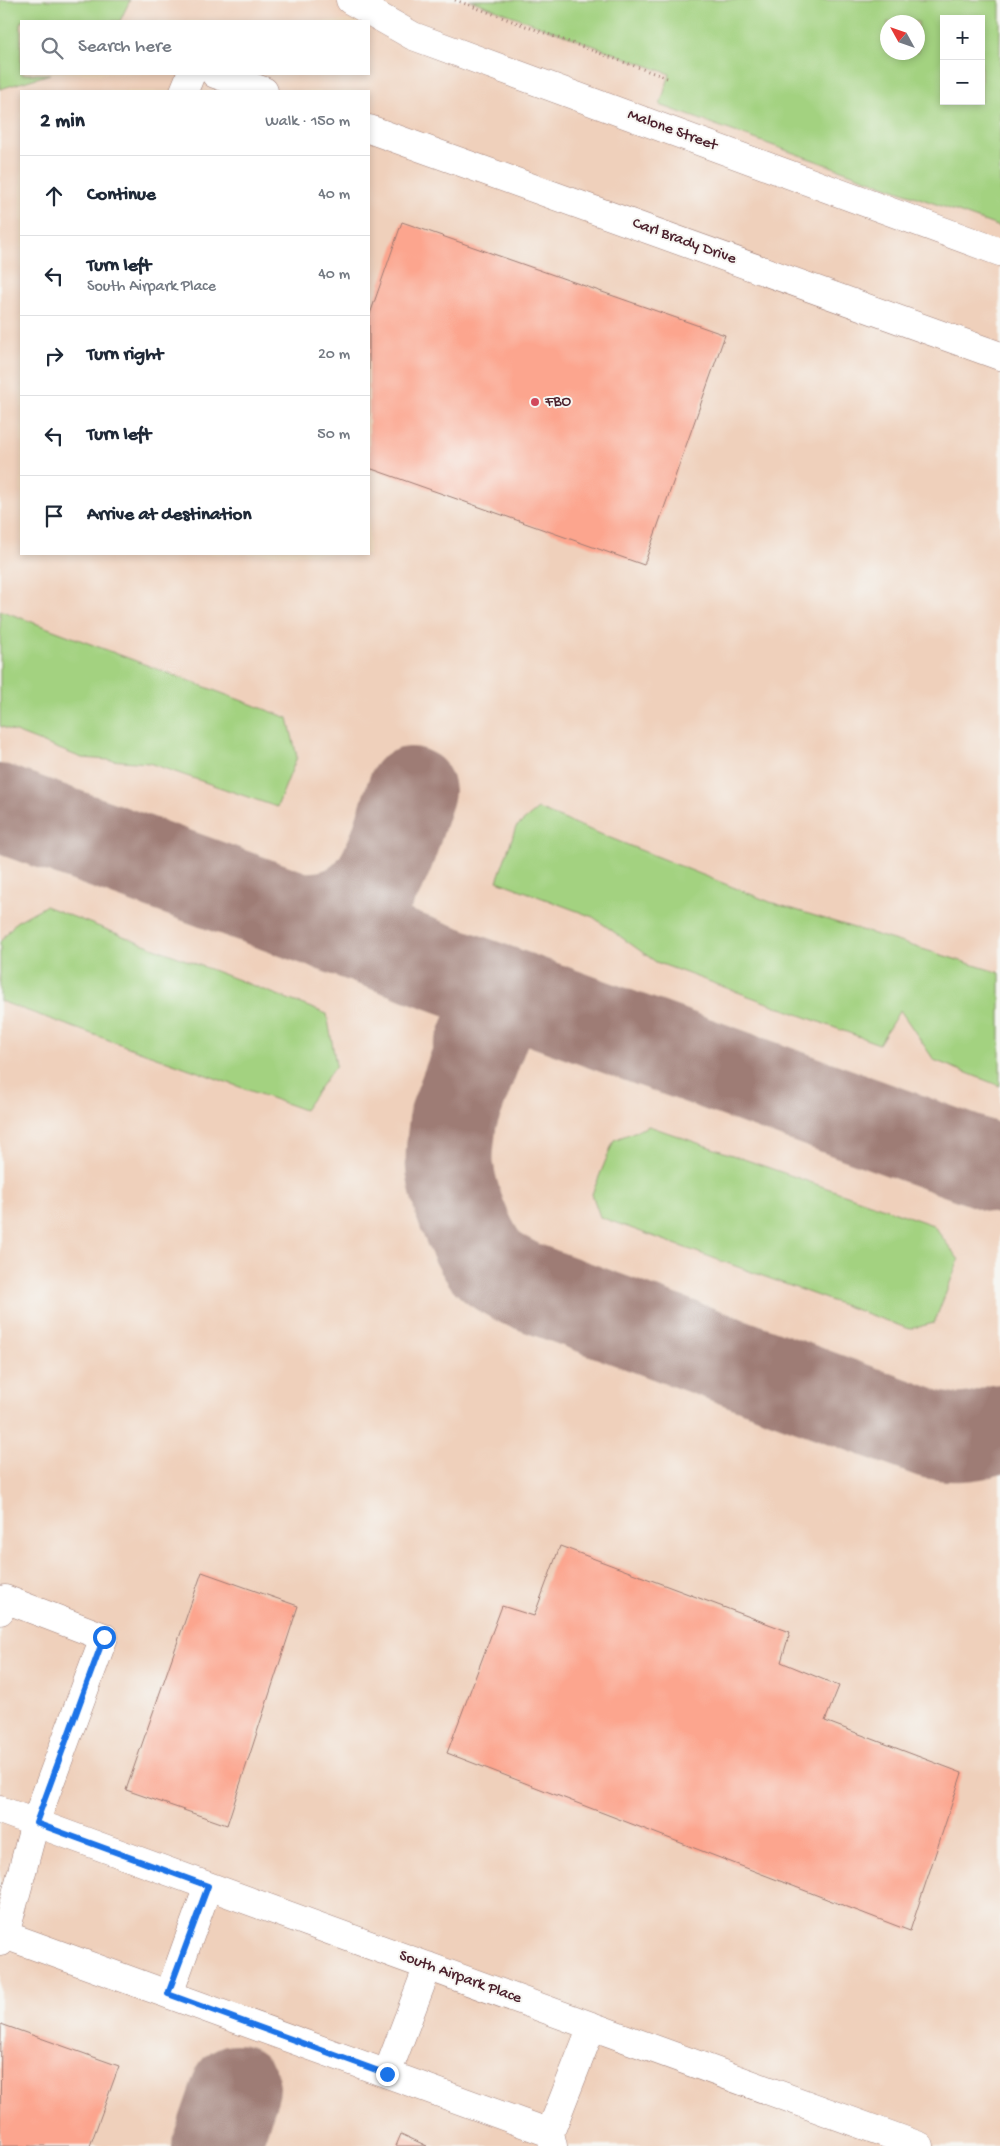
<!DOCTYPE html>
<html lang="en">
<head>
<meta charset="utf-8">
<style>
  body { margin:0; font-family:"Gochi Hand",sans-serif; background:#f6f6f7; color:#1f2937 }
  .controls { position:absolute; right:15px; top:15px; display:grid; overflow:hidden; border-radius:0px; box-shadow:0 2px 8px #0003 }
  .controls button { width:45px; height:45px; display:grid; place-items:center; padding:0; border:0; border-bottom:1px solid #e0e1e3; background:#fff; color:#1f2937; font:25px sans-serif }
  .compass { position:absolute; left:880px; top:15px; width:45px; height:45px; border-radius:50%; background:#fff; box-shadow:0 2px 8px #0003; rotate:310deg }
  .stop { position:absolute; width:15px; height:15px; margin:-11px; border:4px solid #1a73e8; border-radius:50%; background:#fff }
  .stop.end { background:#1a73e8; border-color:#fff; box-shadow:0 1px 5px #0008 }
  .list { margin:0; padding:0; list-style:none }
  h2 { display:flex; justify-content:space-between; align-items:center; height:65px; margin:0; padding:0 20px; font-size:21px }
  h2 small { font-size:16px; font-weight:400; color:#747a83 }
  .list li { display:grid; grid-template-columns:32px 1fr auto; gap:15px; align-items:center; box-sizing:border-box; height:80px; padding:0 20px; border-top:1px solid #e0e1e3 }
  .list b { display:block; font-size:19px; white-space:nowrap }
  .list p { margin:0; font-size:16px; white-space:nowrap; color:#747a83 }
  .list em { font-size:16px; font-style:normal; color:#747a83 }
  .icon { flex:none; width:28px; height:28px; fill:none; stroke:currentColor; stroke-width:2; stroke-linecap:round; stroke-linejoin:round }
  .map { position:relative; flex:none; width:1000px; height:2146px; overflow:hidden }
  .search { position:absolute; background:#fff; box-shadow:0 2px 8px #0003; left:20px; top:20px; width:350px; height:55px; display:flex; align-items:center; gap:12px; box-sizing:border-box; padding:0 18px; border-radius:0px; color:#747a83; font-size:19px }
  .panel { position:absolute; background:#fff; box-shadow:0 2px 8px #0003; left:20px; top:90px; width:350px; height:465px; border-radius:0px }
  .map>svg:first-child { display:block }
</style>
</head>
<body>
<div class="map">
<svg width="1000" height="2146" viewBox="0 0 1000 2146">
  <rect width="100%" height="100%" fill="#f6f6f2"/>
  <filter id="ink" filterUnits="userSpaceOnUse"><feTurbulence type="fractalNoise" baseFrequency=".02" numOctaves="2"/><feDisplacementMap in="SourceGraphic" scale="10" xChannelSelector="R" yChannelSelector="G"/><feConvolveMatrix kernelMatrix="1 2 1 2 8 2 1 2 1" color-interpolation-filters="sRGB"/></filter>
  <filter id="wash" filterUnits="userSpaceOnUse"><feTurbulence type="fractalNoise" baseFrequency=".0096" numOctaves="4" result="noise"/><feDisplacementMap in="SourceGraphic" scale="20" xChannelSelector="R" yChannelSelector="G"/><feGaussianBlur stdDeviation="1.12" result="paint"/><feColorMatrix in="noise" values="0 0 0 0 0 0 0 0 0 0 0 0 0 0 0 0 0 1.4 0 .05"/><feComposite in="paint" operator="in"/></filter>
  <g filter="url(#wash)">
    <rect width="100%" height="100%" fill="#f3dabd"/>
    <!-- built -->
    <path fill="#efd0bb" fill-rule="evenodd" d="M0 0H1000V2146H0ZM944 19H981V101H944ZM21 21H369V74H21ZM888 22H918V52H888ZM21 91H369V554H21Z"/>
    <!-- green -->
    <path fill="#a3d280" stroke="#767856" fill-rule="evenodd" d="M0 0H130L120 21H21V74H50L0 89Z
      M470 0H1000V227L660 105 670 74ZM944 19H981V101H944ZM888 22H918V52H888Z
      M0 610 288 718 297 757 277 807 149 763 82 758 0 726Z
      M538 809 770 902 1000 973V1086L934 1060 900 1010 879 1044 656 962 593 917 497 881 516 827Z
      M45 906 327 1014 336 1065 304 1110 0 1001V942L16 922Z
      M649 1126 933 1225 959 1260 934 1323 909 1329 600 1217 592 1194 614 1140Z"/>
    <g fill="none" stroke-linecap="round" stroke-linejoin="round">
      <!-- taxiway -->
      <path stroke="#9e7c74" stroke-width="88" d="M0 808 1000 1170
        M299 916C382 920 389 854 411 791
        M501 990 453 1118C452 1134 448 1152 450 1168 454 1198 468 1236 486 1261 494 1271 510 1278 521 1284L932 1435C957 1439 977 1438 1000 1428
        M216 2146 236 2088"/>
    </g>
    <g id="blocks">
      <!-- building -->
      <path fill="#fca58e" d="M402 222 725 335 644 565 369 468V317Z
        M560 1546 790 1632 781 1662 839 1686 825 1721 962 1773 910 1931 447 1753 502 1606 534 1616Z
        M202 1572 298 1606 227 1825 126 1790Z
        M1 2024 119 2066 90 2146H0Z
        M401 2134 427 2146H396Z"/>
    </g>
  </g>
  <g filter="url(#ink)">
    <use href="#blocks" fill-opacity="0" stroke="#9e7c74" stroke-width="1"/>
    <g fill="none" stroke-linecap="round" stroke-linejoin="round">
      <defs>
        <path id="minor" d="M350 0 413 36 1000 252
          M215 74 264 91
          M184 91 191 74
          M369 129 1000 356
          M0 1611 5 1599 104 1637 35 1823 5 1935
          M0 1810 920 2146
          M0 1942 5 1935 550 2133 553 2146
          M169 1994 208 1886
          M387 2074 428 1966
          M550 2133 592 2026"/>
      </defs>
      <!-- minor casing -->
      <use href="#minor" stroke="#9e7c74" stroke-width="29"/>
      <!-- path -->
      <path stroke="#9e7c74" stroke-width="3" stroke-dasharray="1 4" stroke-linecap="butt" d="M455 0 667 78"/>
      <!-- minor -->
      <use href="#minor" stroke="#fff" stroke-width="28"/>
    </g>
  </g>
  <g fill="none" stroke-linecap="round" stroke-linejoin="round" filter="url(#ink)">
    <!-- route -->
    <path stroke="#1a73e8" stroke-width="6" d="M104 1637 36 1823 208 1886 168 1994 387 2074"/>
  </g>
  <!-- markers -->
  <circle fill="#d1495b" stroke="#f6f6f2" stroke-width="2" cx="535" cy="402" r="5"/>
  <g text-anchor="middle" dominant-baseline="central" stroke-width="4" stroke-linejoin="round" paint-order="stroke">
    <!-- street labels -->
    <g font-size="16" fill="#4a1f2b" stroke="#f6f6f2">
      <text transform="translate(672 131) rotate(20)">Malone Street</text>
      <text transform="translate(684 242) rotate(20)">Carl Brady Drive</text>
      <text transform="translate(460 1978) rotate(20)">South Airpark Place</text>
    </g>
    <!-- poi labels -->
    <g font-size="16" fill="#4a1f2b" stroke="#f6f6f2" text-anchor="start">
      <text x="545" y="402">FBO</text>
    </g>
  </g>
</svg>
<div class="controls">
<button>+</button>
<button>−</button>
</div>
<svg class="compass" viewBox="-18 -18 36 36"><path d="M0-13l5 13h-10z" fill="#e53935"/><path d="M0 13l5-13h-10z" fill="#747a83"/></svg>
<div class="stop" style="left:104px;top:1637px"></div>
<div class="stop end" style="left:387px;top:2074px"></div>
<div class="search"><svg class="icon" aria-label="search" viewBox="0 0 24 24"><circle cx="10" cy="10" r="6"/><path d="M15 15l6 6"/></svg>Search here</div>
<section class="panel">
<h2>2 min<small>Walk · 150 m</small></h2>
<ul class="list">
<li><svg class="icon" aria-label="ahead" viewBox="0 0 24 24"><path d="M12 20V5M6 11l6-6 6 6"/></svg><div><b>Continue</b></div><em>40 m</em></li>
<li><svg class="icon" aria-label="left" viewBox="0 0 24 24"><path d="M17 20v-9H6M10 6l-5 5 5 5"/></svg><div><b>Turn left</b><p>South Airpark Place</p></div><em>40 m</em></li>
<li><svg class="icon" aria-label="right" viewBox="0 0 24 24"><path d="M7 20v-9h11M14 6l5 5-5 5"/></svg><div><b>Turn right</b></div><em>20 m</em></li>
<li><svg class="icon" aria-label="left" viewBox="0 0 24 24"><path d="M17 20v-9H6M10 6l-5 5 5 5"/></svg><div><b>Turn left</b></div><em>50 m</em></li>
<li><svg class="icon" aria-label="arrive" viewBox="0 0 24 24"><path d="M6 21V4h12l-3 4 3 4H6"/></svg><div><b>Arrive at destination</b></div></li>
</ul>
</section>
</div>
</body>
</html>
